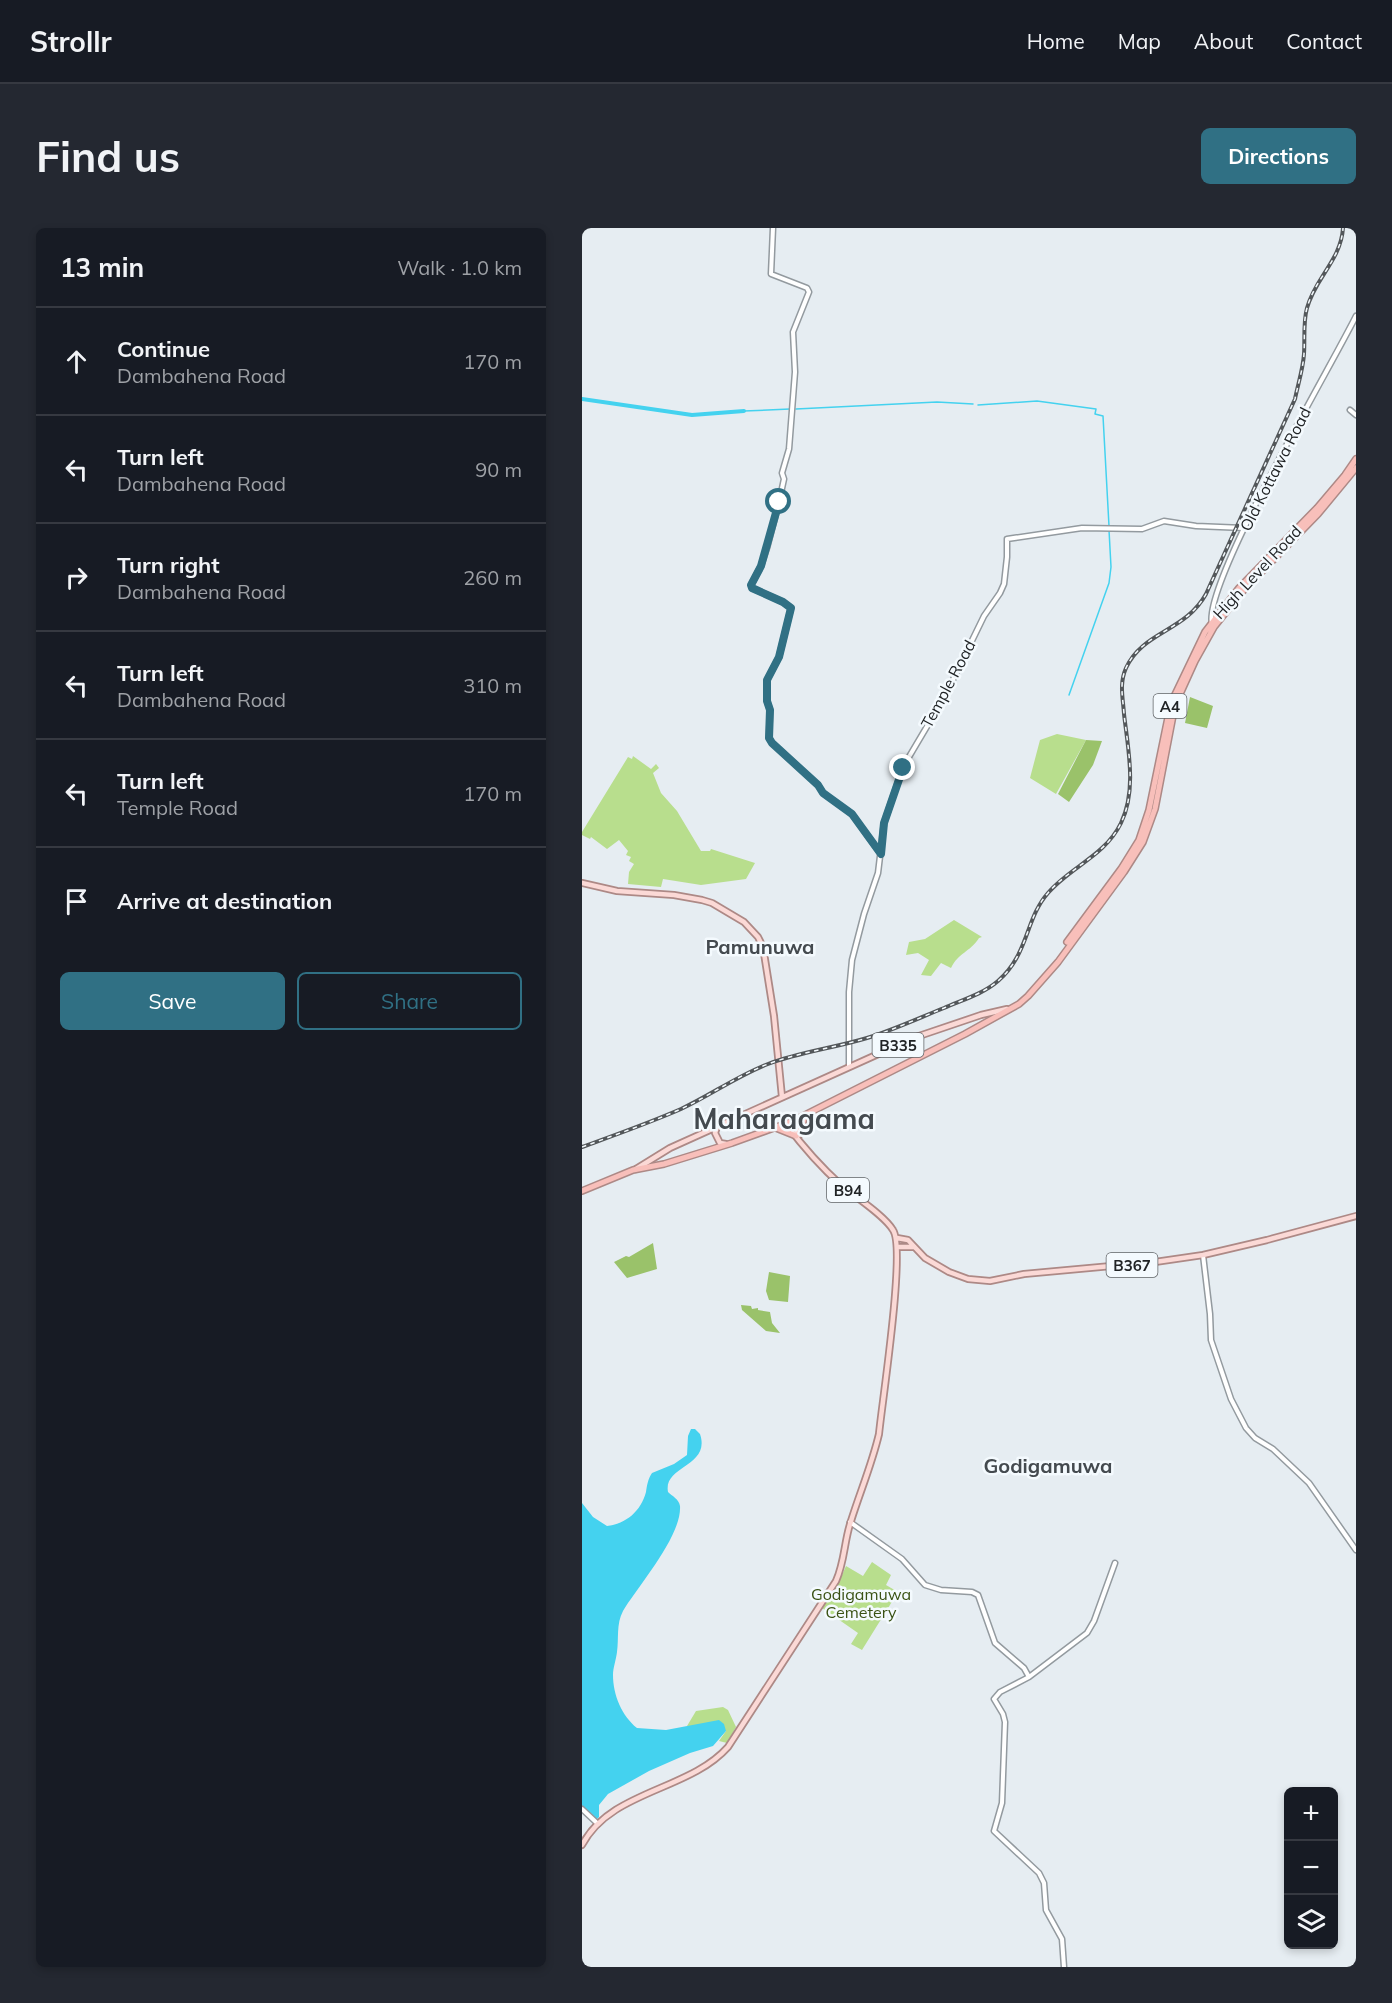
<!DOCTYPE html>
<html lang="en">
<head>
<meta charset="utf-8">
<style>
  body { margin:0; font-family:Mulish,sans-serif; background:#242831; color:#f1f3f6 }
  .controls { position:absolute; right:18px; bottom:18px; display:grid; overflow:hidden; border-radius:9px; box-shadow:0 3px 9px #0003 }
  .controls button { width:54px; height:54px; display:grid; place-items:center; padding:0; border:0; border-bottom:2px solid #363941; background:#171b24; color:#f1f3f6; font:30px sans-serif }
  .stop { position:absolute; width:18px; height:18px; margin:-14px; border:4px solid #307084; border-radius:50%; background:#fff }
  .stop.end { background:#307084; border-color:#fff; box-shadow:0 2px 6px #0008 }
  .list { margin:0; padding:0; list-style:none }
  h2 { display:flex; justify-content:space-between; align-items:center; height:78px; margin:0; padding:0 24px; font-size:26px }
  h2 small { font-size:20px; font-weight:400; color:#9ea1a6 }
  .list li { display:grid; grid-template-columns:39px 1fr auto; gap:18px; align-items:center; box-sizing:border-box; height:108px; padding:0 24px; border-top:2px solid #363941 }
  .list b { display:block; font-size:22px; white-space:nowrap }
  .list p { margin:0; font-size:20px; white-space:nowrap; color:#9ea1a6 }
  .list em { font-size:20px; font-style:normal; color:#9ea1a6 }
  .actions { display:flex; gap:12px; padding:18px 24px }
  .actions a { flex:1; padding:14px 0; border:2px solid #307084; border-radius:9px; text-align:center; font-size:21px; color:#307084 }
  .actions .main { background:#307084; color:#fff }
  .icon { flex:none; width:33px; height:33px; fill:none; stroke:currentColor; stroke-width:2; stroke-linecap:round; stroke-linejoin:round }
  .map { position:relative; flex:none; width:774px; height:1739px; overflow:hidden; border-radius:9px }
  header { display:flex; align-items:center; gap:36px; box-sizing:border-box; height:84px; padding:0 30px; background:#171b24; border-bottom:2px solid #363941 }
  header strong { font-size:28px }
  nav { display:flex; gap:33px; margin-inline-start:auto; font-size:21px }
  .intro { display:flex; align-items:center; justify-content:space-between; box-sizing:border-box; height:144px; padding:0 36px }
  h1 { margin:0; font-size:42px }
  .button { padding:15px 27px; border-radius:9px; background:#307084; color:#fff; font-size:21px; font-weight:700 }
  main { display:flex; gap:36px; padding:0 36px }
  aside { flex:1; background:#171b24; border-radius:9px; box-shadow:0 3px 9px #0003 }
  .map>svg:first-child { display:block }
</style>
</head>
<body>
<header>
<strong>Strollr</strong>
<nav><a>Home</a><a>Map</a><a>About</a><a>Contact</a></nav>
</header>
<div class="intro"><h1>Find us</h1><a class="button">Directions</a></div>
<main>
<aside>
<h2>13 min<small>Walk · 1.0 km</small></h2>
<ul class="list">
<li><svg class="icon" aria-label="ahead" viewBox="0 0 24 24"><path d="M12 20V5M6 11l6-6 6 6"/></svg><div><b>Continue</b><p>Dambahena Road</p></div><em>170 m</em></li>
<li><svg class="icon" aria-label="left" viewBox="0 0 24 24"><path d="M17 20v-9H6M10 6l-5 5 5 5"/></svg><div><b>Turn left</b><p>Dambahena Road</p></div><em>90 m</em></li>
<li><svg class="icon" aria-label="right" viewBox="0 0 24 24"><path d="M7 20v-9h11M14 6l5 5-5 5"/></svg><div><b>Turn right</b><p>Dambahena Road</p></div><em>260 m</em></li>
<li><svg class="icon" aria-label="left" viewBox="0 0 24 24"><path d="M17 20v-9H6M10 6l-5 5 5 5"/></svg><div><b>Turn left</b><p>Dambahena Road</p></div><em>310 m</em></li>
<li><svg class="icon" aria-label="left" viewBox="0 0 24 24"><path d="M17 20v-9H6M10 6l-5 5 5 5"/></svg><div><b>Turn left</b><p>Temple Road</p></div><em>170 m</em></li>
<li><svg class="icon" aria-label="arrive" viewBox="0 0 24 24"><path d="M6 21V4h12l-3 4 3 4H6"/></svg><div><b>Arrive at destination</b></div></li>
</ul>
<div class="actions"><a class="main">Save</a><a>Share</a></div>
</aside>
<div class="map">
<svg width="774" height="1739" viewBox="0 0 774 1739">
  <rect width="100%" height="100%" fill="#e6edf2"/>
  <!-- green -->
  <path fill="#b8de8d" d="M475 506 504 512 474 566 448 550 458 512Z
    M51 528 69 541 74 536 77 540 71 545 79 565 95 583 119 623H128L129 621 173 635 164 651 119 657 81 651 79 659 46 656 47 644 52 636 47 633 49 629 44 627 46 623 37 612 25 621 9 609 8 611 0 607V604L46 529 50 531Z
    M372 692 400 709 397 710C387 725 377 724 369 740L359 735 349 748 339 747 347 732 336 725 324 727 327 714 343 711Z
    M290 1334 309 1347 304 1357 316 1364 280 1422 269 1416 276 1405 240 1380 253 1363 264 1338 281 1348Z
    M141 1479 146 1482 154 1499 145 1515 137 1513 144 1503 105 1498 114 1483Z"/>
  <!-- forest -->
  <path fill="#9ac26a" d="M608 469 631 478 625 500 603 495Z
    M504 512 520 513 511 537 487 574 476 566Z
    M71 1015 75 1041 45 1050 32 1034 44 1028 47 1029Z
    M187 1044 208 1048 206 1074 187 1072 184 1063Z
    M159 1077 169 1078 170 1081 176 1080V1082L188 1084 190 1095 198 1105 184 1103 160 1082Z"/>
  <!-- water -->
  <path fill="#44d2ef" d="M109 1201H113L118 1206C129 1239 81 1237 86 1264 90 1268 97 1271 98 1278 100 1308 56 1358 41 1383 34 1396 37 1411 35 1424 34 1432 31 1440 31 1447 31 1467 40 1488 55 1500L84 1502 137 1492 142 1496 144 1503 131 1518 108 1525 67 1543 26 1566 17 1577V1589L14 1592 0 1579V1275L11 1289 25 1298C44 1296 59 1283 64 1264 65 1257 66 1251 70 1245L92 1236 105 1227 106 1208Z"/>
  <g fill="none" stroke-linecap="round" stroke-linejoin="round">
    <!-- stream -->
    <path stroke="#44d2ef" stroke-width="1.5" d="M396 177 455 173 514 181 513 186 521 188 527 298
      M214 181 355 174 391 176
      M162 183 208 181
      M487 467 527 355 529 339 527 302"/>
    <!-- canal -->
    <path stroke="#44d2ef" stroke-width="4" d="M0 171 110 187 162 183"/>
    <defs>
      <path id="minor" d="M191 0 189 46 225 60 227 64 211 104 213 144 207 221 200 245 202 251 197 274 185 320 179 338 169 357 170 360 201 374 209 380 197 429 185 452V473L188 482 187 510 190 515 236 557 241 565 270 586 298 625
        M768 182 774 187
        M630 396C620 357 750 137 774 88
        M267 838V764L270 732 282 686 296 645 302 595 321 539 363 468 402 388 418 365 422 356 425 329V311L500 300 560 301 582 293 614 298 662 300
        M621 1027 628 1086 629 1112 649 1171 664 1200 673 1210 691 1221 727 1255 774 1322
        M268 1294 320 1331 343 1357 359 1362 390 1364 396 1367 413 1415 442 1440 447 1449
        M0 1581 16 1596
        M482 1739 480 1711 464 1682 462 1655 457 1645 412 1603 420 1575 423 1494 421 1486 412 1471 418 1464 447 1449 505 1405 512 1393 533 1335"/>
      <path id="major" d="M0 655 35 663 92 667 120 672 130 675 162 694 176 709 181 719 192 788 200 869
        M211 893 217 907
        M135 899 133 905 138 915 144 916
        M54 941 88 920 334 809 399 787 425 781
        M315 1010 326 1012 343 1030 367 1044 386 1051 408 1053 442 1046 573 1034 621 1027 685 1012 774 988
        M316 1019H331
        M0 1617C29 1562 107 1563 146 1519L254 1353C263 1333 262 1313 269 1293 278 1264 290 1236 297 1206 300 1174 324 1021 311 1002 302 987 273 969 259 957 240 940 219 916 204 896"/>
      <path id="highway" d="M485 714 539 641 557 612 567 582 589 475 623 404 657 360 735 280 763 247 774 231
        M194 900 214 908
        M217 906 223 888
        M0 963 51 942 82 936 150 915 211 893 383 806 437 776 446 768 476 734 542 644 561 614 573 581 593 477 613 433 632 399 660 364 736 286 774 240"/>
    </defs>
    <!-- minor casing -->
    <use href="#minor" stroke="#939a9f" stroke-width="7"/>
    <!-- major casing -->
    <use href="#major" stroke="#ad8986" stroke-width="8"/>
    <!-- highway casing -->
    <use href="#highway" stroke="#ad8986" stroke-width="8"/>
    <!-- minor -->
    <use href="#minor" stroke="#fff" stroke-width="4"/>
    <!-- major -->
    <use href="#major" stroke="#fbd9d6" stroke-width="4.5"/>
    <!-- highway -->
    <use href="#highway" stroke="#f8bfba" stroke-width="5"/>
    <defs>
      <path id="rail" d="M0 919C33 907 67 895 99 881 129 867 155 848 186 836 218 824 252 820 285 810 311 802 337 790 362 780 380 772 401 766 416 753 447 726 443 691 466 665 488 639 523 628 539 595 555 562 546 521 542 486 541 470 537 456 544 440 561 403 603 404 624 366L713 171C716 156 721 141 722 126 723 111 721 94 725 80 733 50 759 32 761 0"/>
    </defs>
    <!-- rail casing -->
    <use href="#rail" stroke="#53575a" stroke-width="4"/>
    <!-- rail -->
    <use href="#rail" stroke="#f4fafe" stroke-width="1.5" stroke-dasharray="4.5" stroke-linecap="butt"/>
  </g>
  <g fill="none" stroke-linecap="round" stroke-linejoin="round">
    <!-- route -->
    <path stroke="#307084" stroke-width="8" d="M197 274 179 338 169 357 170 360 201 374 209 380 197 429 185 452V473L188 482 187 510 190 515 236 557 241 565 270 586 299 626 302 595 321 540"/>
  </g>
  <g text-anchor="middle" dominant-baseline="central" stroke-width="5" stroke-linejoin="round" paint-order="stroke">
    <!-- shield labels -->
    <g fill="#f4fafe" stroke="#606467" stroke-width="1.5">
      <rect x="571.5" y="466" width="33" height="24" rx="4.5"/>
      <rect x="290.5" y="805" width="51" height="24" rx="4.5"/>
      <rect x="245" y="950" width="42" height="24" rx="4.5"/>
      <rect x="524.5" y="1025" width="51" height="24" rx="4.5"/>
    </g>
    <g font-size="15" font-weight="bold" fill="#212426">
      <text x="588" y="478">A4</text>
      <text x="316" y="817">B335</text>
      <text x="266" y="962">B94</text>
      <text x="550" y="1037">B367</text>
    </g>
    <!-- street labels -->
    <g font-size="16" fill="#212426" stroke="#f4fafe">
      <text transform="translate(693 241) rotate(-63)">Old Kottawa Road</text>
      <text transform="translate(675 344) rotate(-47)">High Level Road</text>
      <text transform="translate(366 456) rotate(-62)">Temple Road</text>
    </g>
    <!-- park labels -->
    <g font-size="16" fill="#3a5214" stroke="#f4fafe">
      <text x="279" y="1366">Godigamuwa<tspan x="279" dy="18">Cemetery</tspan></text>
    </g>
    <!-- quarter labels -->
    <g font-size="20" font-weight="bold" fill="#444a4f" stroke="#f4fafe">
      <text x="178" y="718">Pamunuwa</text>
      <text x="466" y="1237">Godigamuwa</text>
    </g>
    <!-- town labels -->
    <g font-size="28" font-weight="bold" fill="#444a4f" stroke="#f4fafe">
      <text x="202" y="890">Maharagama</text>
    </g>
  </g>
</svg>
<div class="controls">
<button>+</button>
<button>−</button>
<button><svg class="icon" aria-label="layers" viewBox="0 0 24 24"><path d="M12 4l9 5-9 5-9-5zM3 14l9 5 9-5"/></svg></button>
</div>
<div class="stop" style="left:197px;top:274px"></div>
<div class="stop end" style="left:321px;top:540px"></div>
</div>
</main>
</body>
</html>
